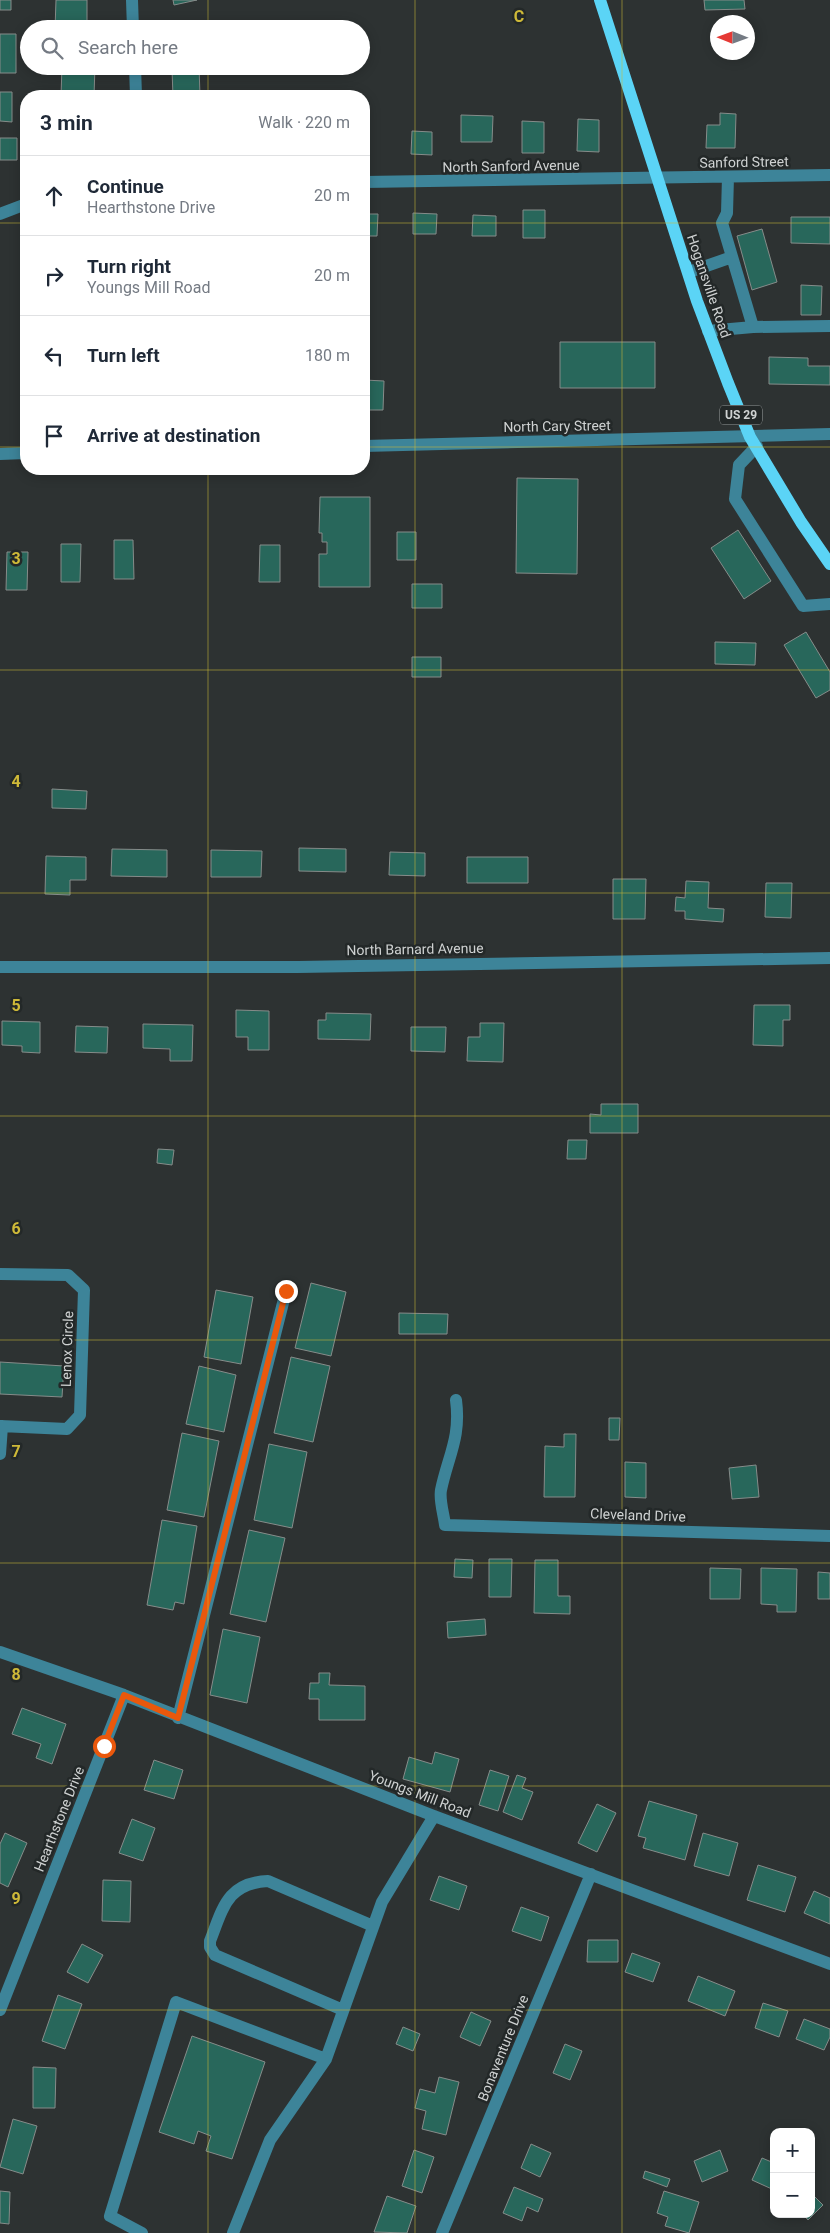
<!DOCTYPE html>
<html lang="en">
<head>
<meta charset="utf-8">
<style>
  body { margin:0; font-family:Roboto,sans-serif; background:#f6f6f7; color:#1f2937 }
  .controls { position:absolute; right:15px; bottom:15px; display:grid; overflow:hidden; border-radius:10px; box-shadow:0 2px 12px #0003 }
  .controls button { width:45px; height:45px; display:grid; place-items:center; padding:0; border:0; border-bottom:1px solid #e0e1e3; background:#fff; color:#1f2937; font:25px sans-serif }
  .compass { position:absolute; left:710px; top:15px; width:45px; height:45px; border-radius:50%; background:#fff; box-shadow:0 2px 12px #0003; rotate:271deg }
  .stop { position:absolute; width:15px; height:15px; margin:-11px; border:4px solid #ea580c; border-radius:50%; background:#fff }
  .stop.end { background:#ea580c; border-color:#fff; box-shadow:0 1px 5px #0008 }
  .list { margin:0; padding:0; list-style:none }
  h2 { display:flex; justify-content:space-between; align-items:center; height:65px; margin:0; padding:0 20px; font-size:21px }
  h2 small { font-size:16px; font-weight:400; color:#747a83 }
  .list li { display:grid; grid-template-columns:32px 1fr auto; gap:15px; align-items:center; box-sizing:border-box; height:80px; padding:0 20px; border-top:1px solid #e0e1e3 }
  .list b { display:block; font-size:19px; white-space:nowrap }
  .list p { margin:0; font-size:16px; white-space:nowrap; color:#747a83 }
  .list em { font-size:16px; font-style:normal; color:#747a83 }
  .icon { flex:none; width:28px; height:28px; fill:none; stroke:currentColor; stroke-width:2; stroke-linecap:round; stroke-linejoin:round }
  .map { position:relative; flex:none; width:830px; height:2233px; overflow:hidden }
  .search { position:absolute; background:#fff; box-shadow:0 2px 12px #0003; left:20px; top:20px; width:350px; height:55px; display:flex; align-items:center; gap:12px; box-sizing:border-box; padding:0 18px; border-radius:28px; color:#747a83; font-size:19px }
  .panel { position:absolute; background:#fff; box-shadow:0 2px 12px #0003; left:20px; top:90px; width:350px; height:385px; border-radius:20px }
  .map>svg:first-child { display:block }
</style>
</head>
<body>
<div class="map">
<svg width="830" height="2233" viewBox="0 0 830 2233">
  <rect width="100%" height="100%" fill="#2d3232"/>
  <!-- building -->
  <path fill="#28675b" stroke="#868c8a" d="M0 0H11V10H0Z
    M56 0H87V29H55Z
    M173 0H197L174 5Z
    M704 0H744L745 9 705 10Z
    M175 25 202 27 201 29H174Z
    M0 34H16V73H0Z
    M62 66H95L94 96H61Z
    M182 66H199L200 96H173L172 70H182Z
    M0 92H12V122L0 121Z
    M720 113 736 114 735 148H706L707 125H720Z
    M461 115 493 116 492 142H461Z
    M578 119 599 120V152L577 151Z
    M522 121 544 122V153H522Z
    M412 131 432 132V155L411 154Z
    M0 138H17V160H0Z
    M523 210H545V238H523Z
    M413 213 437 214 436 234H413Z
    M364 214H378L377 236H364Z
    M473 215 496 216V236H472Z
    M791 217H830V244L791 243Z
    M762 229 777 282 752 290 737 236Z
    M801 285 822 286 821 315H801Z
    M560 342H655V388H560Z
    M769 357 808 358V366H830V385L769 384Z
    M364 380 384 381 383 410H364Z
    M517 478 578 479 577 574 516 573Z
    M320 497H370V587H319V554H327V542H322V533H319Z
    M738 530 771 581 744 599 711 548Z
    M397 532H416V560H397Z
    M114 540H133L134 579H114Z
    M61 544H81L80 582H61Z
    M260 545H280V582H259Z
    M7 552H28L27 590H6Z
    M412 584H442V608H412Z
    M806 632 830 672V690L816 698 784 645Z
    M715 642 756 643 755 665 715 664Z
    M412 657H441V677H412Z
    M52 789 87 791 86 809 52 808Z
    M299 848 346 849V872L299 871Z
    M112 849 167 850V877L111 876Z
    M211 850 262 851 261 877H211Z
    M390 852 425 853V876L389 875Z
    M46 856 86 857V880H70V895L45 894Z
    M467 857H528V883H467Z
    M613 879H646L645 919H613Z
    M686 881 709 882 708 908 724 909 723 922 685 919V911H675L676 897 685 898Z
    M766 883H792L791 918 765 917Z
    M754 1005H790V1020H783V1046L753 1045Z
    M236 1010 269 1011V1050H248V1037H236Z
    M326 1013 371 1014 370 1040 318 1039V1020H326Z
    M2 1021 40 1022V1053L22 1052V1046L2 1045Z
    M480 1023H504L503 1062 467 1061 468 1037H480Z
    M143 1024 193 1025 192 1061H170V1049L143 1048Z
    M76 1026 108 1027 107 1053 75 1052Z
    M411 1027H446L445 1052 411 1051Z
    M601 1104H638V1133H590V1114L601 1115Z
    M568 1140H587L586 1159H567Z
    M158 1149 174 1150 172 1165 157 1163Z
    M311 1283 346 1292 331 1356 295 1348Z
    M216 1290 253 1297 241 1364 204 1357Z
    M399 1313 448 1314 447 1334H399Z
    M291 1357 330 1366 313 1442 274 1433Z
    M0 1362 64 1366 62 1397 0 1394Z
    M199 1366 236 1375 224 1432 186 1424Z
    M609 1418H620L619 1440H609Z
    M182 1433 219 1441 204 1517 167 1510Z
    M564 1434H576L575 1497H544L545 1446 564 1447Z
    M269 1444 307 1452 292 1528 254 1520Z
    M625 1462 646 1463V1498L625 1497Z
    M756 1465 759 1497 732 1499 729 1468Z
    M162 1520 197 1526 184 1604 175 1602 173 1610 147 1605Z
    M249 1530 285 1538 266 1622 230 1614Z
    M455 1559 473 1560 472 1578 454 1577Z
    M489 1559H512L511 1597H489Z
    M535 1560H558V1596H570V1614L534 1613Z
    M710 1568 741 1569 740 1599H710Z
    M761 1568 797 1569 796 1612H777V1605L761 1604Z
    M818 1572 830 1573V1599H818Z
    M485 1619 486 1635 448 1638 447 1622Z
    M223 1629 260 1637 247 1703 210 1695Z
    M319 1673H330L329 1685 365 1686V1720H319V1699H309L310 1683H319Z
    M22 1708 66 1724 52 1764 36 1758 41 1744 12 1734Z
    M435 1752 459 1759 450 1792 403 1779 409 1757 432 1764Z
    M154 1760 183 1770 174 1799 144 1790Z
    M490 1770 509 1776 498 1811 479 1805Z
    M517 1775 526 1778 522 1788 533 1792 522 1820 503 1812Z
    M649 1801 697 1815 685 1860 643 1848 646 1838 638 1836Z
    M597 1804 616 1813 597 1852 578 1843Z
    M132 1819 155 1828 143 1861 119 1853Z
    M5 1833 27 1843 8 1887 0 1883V1844Z
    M703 1833 738 1843 729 1876 694 1866Z
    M758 1865 796 1877 785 1912 747 1900Z
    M439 1876 467 1886 459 1910 430 1900Z
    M103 1880 131 1881 130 1922 102 1921Z
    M814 1891 830 1898V1924L804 1913Z
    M521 1907 549 1917 541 1941 512 1931Z
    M588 1940H618V1962H587Z
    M82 1944 103 1955 88 1983 67 1972Z
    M632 1953 660 1963 653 1982 625 1972Z
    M698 1976 735 1991 725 2016 688 2001Z
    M58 1995 82 2004 65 2049 42 2041Z
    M763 2003 788 2011 779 2037 755 2028Z
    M471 2012 491 2021 480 2046 460 2037Z
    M804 2019 830 2029V2037L824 2050 796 2039Z
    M403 2027 420 2034 413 2051 396 2044Z
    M192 2036 265 2062 232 2159 206 2151 211 2136 198 2131 194 2144 159 2132Z
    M565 2044 582 2051 570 2080 553 2073Z
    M33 2067 56 2068 55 2108H33Z
    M439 2077 459 2082 446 2135 422 2129 426 2111 415 2108 420 2089 435 2093Z
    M13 2119 37 2126 23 2174 0 2167Z
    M531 2144 551 2153 540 2177 521 2168Z
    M414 2150 434 2157 422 2193 402 2186Z
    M720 2150 728 2171 702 2182 694 2161Z
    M762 2158 774 2163V2190L752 2180Z
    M645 2171 670 2179 667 2187 643 2178Z
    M514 2187 543 2199 538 2212 527 2207 522 2221 503 2213Z
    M0 2191 10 2192 9 2224 0 2223Z
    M664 2191 699 2202 689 2233 665 2226 668 2217 657 2213Z
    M811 2193 823 2205 808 2220 803 2214H811Z
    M387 2196 416 2206 407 2233 374 2232Z"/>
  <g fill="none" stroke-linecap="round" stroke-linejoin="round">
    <!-- minor -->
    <path stroke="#3d8499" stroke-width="12" d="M132 0 133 29
      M135 66 136 96
      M728 177 727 213 722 223 753 327
      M364 182 830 175
      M0 214 26 204
      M689 272 732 257
      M708 331 753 327 830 326
      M364 446 830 434
      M757 446 739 465 735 499 803 606 830 604
      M0 454 26 453
      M0 967H298L830 958
      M0 1274 68 1275 84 1290 80 1415 67 1429 0 1426
      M456 1400C461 1438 448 1456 441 1490 439 1500 444 1515 445 1525L830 1536
      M0 1454 2 1426
      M0 1652 124 1695 434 1816 830 1964
      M178 1718 286 1291
      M0 2010 124 1695
      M343 2010 215 1955 210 1947V1941C223 1908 227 1883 268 1881L373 1926
      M326 2059 382 1902 434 1816
      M142 2233 110 2216 176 2002 326 2059 270 2140 233 2233
      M442 2233 591 1874"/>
    <!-- major -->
    <path stroke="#5bd4f6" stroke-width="12" d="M600 0 697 301 728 383 750 437 801 522 830 564"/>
  </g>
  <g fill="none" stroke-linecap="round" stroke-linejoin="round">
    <!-- route -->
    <path stroke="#ea580c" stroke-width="6" d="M104 1746 124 1695 178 1718 286 1291"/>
  </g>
  <!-- grid -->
  <path fill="none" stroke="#ceb938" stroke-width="1" stroke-opacity="0.55" d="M208 0V29M415 0V2233M622 0V2233M208 66V96M0 223H26M364 223H830M0 447H26M364 447H830M208 469V2233M0 670H830M0 893H830M0 1116H830M0 1340H830M0 1563H830M0 1786H830M0 2010H830"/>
  <g text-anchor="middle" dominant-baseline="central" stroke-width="5" stroke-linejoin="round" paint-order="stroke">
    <!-- shield labels -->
    <rect fill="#232828" stroke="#9b9f9f" stroke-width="1" x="720" y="405.5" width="42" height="19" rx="4"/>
    <g font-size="12" font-weight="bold" fill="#cfd2d2">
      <text x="741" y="415">US 29</text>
    </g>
    <!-- street labels -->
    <g font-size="14" fill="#cfd2d2" stroke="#232828">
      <text transform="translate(744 162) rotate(-1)">Sanford Street</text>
      <text transform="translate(511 166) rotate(-1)">North Sanford Avenue</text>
      <text transform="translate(709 286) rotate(71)">Hogansville Road</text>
      <text transform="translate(557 426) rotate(-1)">North Cary Street</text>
      <text transform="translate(415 949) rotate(-1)">North Barnard Avenue</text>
      <text transform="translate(67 1349) rotate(-88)">Lenox Circle</text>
      <text transform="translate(638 1515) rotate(2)">Cleveland Drive</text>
      <text transform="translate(420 1794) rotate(21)">Youngs Mill Road</text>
      <text transform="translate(59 1819) rotate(-68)">Hearthstone Drive</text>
      <text transform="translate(503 2048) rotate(-68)">Bonaventure Drive</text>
    </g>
  </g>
  <g font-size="16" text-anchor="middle" font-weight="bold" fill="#ceb938" stroke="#232828" stroke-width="5" stroke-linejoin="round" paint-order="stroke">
    <text x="519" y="22">C</text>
    <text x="16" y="564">3</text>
    <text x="16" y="787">4</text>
    <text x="16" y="1011">5</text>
    <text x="16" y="1234">6</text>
    <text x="16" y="1457">7</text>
    <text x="16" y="1680">8</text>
    <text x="16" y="1904">9</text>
  </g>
</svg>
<div class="controls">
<button>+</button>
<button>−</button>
</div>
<svg class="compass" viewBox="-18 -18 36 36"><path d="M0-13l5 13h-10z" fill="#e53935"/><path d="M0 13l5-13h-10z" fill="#747a83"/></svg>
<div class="stop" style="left:104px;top:1746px"></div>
<div class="stop end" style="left:286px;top:1291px"></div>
<div class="search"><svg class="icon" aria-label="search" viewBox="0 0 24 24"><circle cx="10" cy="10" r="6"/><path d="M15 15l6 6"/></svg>Search here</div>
<section class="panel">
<h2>3 min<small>Walk · 220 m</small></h2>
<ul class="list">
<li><svg class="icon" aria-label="ahead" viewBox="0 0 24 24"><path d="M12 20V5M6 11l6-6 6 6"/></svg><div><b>Continue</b><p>Hearthstone Drive</p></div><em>20 m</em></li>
<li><svg class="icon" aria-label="right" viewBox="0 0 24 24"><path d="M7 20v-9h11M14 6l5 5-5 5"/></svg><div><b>Turn right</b><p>Youngs Mill Road</p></div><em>20 m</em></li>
<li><svg class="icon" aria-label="left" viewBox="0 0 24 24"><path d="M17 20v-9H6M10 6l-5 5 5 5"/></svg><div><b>Turn left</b></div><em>180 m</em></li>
<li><svg class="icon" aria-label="arrive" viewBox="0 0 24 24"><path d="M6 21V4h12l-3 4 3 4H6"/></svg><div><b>Arrive at destination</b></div></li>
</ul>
</section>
</div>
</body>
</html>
